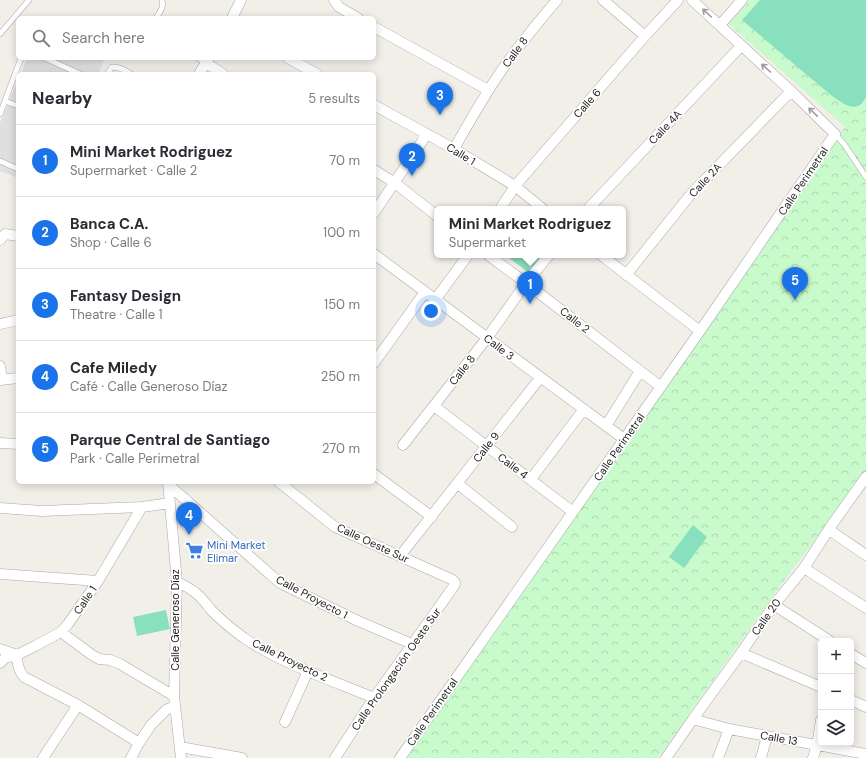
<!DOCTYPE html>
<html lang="en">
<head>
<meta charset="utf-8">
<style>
  body { margin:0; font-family:"DM Sans",sans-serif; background:#f7f7f7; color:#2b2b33 }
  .controls { position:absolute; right:12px; bottom:12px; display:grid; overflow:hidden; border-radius:6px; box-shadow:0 2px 10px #0003 }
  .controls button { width:36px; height:36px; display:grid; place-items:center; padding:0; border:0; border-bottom:1px solid #e1e1e2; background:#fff; color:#2b2b33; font:20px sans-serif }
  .you { position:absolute; left:431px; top:311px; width:14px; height:14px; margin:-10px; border:3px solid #fff; border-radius:50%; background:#1a73e8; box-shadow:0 0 0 6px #1a73e833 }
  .badge { display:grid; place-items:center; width:26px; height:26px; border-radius:50%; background:#1a73e8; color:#fff; font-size:13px; font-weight:700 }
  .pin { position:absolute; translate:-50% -33px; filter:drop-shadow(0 1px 2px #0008) }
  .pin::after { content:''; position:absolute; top:21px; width:14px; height:12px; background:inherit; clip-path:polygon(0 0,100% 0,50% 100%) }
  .popup { position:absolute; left:434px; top:206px; width:192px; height:52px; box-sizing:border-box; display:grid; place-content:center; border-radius:6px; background:#fff; filter:drop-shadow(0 1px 3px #0005); font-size:13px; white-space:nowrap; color:#7c7c81 }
  .popup b { font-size:15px; color:#2b2b33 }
  .popup::after { content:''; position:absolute; left:50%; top:100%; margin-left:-8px; border:8px solid transparent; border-top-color:#fff }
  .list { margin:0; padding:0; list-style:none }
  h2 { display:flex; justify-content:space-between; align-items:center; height:52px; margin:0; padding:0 16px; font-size:17px }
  h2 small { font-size:13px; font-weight:400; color:#7c7c81 }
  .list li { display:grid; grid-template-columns:26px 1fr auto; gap:12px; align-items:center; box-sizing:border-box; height:72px; padding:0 16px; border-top:1px solid #e1e1e2 }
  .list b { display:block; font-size:15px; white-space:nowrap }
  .list p { margin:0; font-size:13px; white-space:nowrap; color:#7c7c81 }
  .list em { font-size:13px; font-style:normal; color:#7c7c81 }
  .icon { flex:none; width:22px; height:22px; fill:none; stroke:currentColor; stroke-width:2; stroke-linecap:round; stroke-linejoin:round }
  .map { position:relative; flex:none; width:866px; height:758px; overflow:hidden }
  .search { position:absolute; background:#fff; box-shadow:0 2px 10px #0003; left:16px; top:16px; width:360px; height:44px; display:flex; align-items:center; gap:10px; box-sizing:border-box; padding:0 14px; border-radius:6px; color:#7c7c81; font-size:15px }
  .panel { position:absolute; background:#fff; box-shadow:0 2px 10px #0003; left:16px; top:72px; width:360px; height:412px; border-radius:6px }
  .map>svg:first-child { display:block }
</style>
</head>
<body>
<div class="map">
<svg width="866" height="758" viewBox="0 0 866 758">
  <defs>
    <pattern id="park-crowns" width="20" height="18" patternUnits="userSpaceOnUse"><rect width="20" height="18" fill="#c8facc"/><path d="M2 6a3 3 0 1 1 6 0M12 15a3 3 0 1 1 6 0" fill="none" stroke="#acd6af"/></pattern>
  </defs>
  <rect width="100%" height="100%" fill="#f2efe9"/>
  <!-- residential -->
  <path fill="#e0dfdf" d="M27 58H105L99 72 103 74H21Z
    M18 80V178L0 171V123Z"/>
  <!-- park -->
  <path fill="url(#park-crowns)" d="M750 0H866V472L780 586 658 758H405L845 127 729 24Z"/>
  <!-- pitch -->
  <path fill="#88e0be" d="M760 0H866V97C864 100 862 104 860 105 850 111 839 100 832 96L742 20Z
    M505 255H542L529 273Z
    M693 525 707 537 684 568 669 557Z
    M166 610 170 629 137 636 133 617Z"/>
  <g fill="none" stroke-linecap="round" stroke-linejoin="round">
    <defs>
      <path id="lane" d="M156 18C160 12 164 7 162 0
        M0 34 29 0
        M45 58 80 74
        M198 58 206 63
        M107 74 112 67C120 67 125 70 131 74
        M5 101 18 106
        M0 114 21 58
        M835 134 844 144 866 177
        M0 161 18 169"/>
      <path id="street" d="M334 0 339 7 358 18
        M603 0 645 36
        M232 18 241 0
        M720 25 742 0
        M374 27 488 90
        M288 58 317 74
        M206 63 223 74
        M199 74 209 58
        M374 105 454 149 515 186 543 209
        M454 149C471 119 488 88 509 60 524 39 540 20 557 0
        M374 170 395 183 437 216
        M500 209 515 186 645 36 678 0
        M588 209 741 46
        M374 213 427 134
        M0 240 5 234 18 236
        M374 254 624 439
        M488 255 526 283 661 387
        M601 255 700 331
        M626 275 691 194 791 91
        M435 300 468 255
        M0 324 18 320
        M374 363 425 292
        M0 366 2 380
        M0 380 18 378
        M434 406 573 512
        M606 426 640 371
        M0 443 18 444
        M403 445 487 338 526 283 549 255
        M374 474 432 517
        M531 479 584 409
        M168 482 177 582 174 696 181 758
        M279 482 335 527 453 580 455 583 454 586 374 698 335 758
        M458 484 512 527
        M169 485 280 583 358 621 412 644
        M0 508 42 511 142 507 170 503
        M829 530 866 555
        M400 556 540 378
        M804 568 866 608
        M0 574 98 581
        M177 582C184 585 191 589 197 594 203 599 207 605 211 610 221 620 233 630 244 638 283 664 331 680 374 698
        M774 605 830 641
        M61 632 92 655 99 659 110 660 120 664 174 696
        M0 649 17 655
        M741 653 821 687
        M851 654 866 663
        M17 655C17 663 18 670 24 677L78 705 139 743
        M0 663 5 658 17 655 35 646 61 632 68 624 98 581 142 507
        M851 700 866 707
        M693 719 729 729 866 754
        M285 722 308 671
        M180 747 242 758
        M43 758 78 705
        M131 758 139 743 151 725 166 710 170 708H175
        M400 758 700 331 835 134 791 91 692 0
        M666 758 693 719 741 653 774 605 804 568 831 526 866 477
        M718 758 729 729
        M761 758 767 736
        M813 758 817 745 821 720"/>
    </defs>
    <!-- lane casing -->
    <use href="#lane" stroke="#a9a9a9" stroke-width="6"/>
    <!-- street casing -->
    <use href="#street" stroke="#a9a9a9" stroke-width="11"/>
    <!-- lane -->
    <use href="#lane" stroke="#fff" stroke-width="5"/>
    <!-- street -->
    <use href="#street" stroke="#fff" stroke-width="10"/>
  </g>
  <!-- one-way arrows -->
  <defs><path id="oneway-shaft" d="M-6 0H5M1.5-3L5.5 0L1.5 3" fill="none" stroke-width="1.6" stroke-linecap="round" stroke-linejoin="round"/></defs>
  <g stroke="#9c9c9c">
    <use href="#oneway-shaft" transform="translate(707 13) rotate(-138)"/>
    <use href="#oneway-shaft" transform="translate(766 68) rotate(-138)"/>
    <use href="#oneway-shaft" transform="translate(813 112) rotate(-136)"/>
  </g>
  <!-- icons -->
  <defs>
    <symbol id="supermarket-bare" viewBox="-9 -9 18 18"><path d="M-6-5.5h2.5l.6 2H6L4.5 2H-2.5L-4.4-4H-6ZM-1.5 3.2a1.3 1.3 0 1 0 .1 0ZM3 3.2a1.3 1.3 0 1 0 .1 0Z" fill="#3f7fe0" stroke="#fff" stroke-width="2.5" paint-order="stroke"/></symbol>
  </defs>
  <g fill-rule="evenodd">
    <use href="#supermarket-bare" x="182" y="538" width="25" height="25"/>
  </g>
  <g text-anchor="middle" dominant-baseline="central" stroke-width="3.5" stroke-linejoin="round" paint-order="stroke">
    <!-- street labels -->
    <g font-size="11" fill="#222" stroke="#fff">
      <text transform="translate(515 52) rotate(-54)">Calle 8</text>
      <text transform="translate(587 103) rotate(-49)">Calle 6</text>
      <text transform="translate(665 127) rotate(-47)">Calle 4A</text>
      <text transform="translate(461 154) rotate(31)">Calle 1</text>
      <text transform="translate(705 180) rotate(-47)">Calle 2A</text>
      <text transform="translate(803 181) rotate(-56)">Calle Perimetral</text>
      <text transform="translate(575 320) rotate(38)">Calle 2</text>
      <text transform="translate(499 347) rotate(37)">Calle 3</text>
      <text transform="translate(462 370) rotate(-52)">Calle 8</text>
      <text transform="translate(486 447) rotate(-52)">Calle 9</text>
      <text transform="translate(619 447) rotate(-55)">Calle Perimetral</text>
      <text transform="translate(513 466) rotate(37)">Calle 4</text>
      <text transform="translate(373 543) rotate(25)">Calle Oeste Sur</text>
      <text transform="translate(312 597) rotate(28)">Calle Proyecto 1</text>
      <text transform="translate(85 600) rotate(-56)">Calle 1</text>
      <text transform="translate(766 617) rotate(-55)">Calle 20</text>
      <text transform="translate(175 620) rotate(-90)">Calle Generoso Díaz</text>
      <text transform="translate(290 660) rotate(26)">Calle Proyecto 2</text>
      <text transform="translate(396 669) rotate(-55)">Calle Prolongación Oeste Sur</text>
      <text transform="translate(432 712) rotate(-55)">Calle Perimetral</text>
      <text transform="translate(779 738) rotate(10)">Calle 13</text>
    </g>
    <!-- shop labels -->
    <g font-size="11" fill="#366cbe" stroke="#fff" text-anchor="start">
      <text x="207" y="545">Mini Market<tspan x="207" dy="13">Elimar</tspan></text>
    </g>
  </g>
</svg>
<div class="controls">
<button>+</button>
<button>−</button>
<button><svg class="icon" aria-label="layers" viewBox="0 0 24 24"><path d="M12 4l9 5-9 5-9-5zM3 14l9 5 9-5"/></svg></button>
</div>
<div class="you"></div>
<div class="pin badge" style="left:530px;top:304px">1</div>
<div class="popup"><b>Mini Market Rodriguez</b>Supermarket</div>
<div class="pin badge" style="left:412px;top:176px">2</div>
<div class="pin badge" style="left:440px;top:115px">3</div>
<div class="pin badge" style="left:189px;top:535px">4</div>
<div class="pin badge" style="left:795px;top:300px">5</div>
<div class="search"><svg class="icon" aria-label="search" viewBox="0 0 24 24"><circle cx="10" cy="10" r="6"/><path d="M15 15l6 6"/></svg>Search here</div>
<section class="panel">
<h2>Nearby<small>5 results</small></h2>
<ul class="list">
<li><span class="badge">1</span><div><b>Mini Market Rodriguez</b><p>Supermarket · Calle 2</p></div><em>70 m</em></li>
<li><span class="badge">2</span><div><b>Banca C.A.</b><p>Shop · Calle 6</p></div><em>100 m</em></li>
<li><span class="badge">3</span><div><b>Fantasy Design</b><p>Theatre · Calle 1</p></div><em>150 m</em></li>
<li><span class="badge">4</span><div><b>Cafe Miledy</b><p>Café · Calle Generoso Díaz</p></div><em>250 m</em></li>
<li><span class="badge">5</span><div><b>Parque Central de Santiago</b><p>Park · Calle Perimetral</p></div><em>270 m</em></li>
</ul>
</section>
</div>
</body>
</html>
